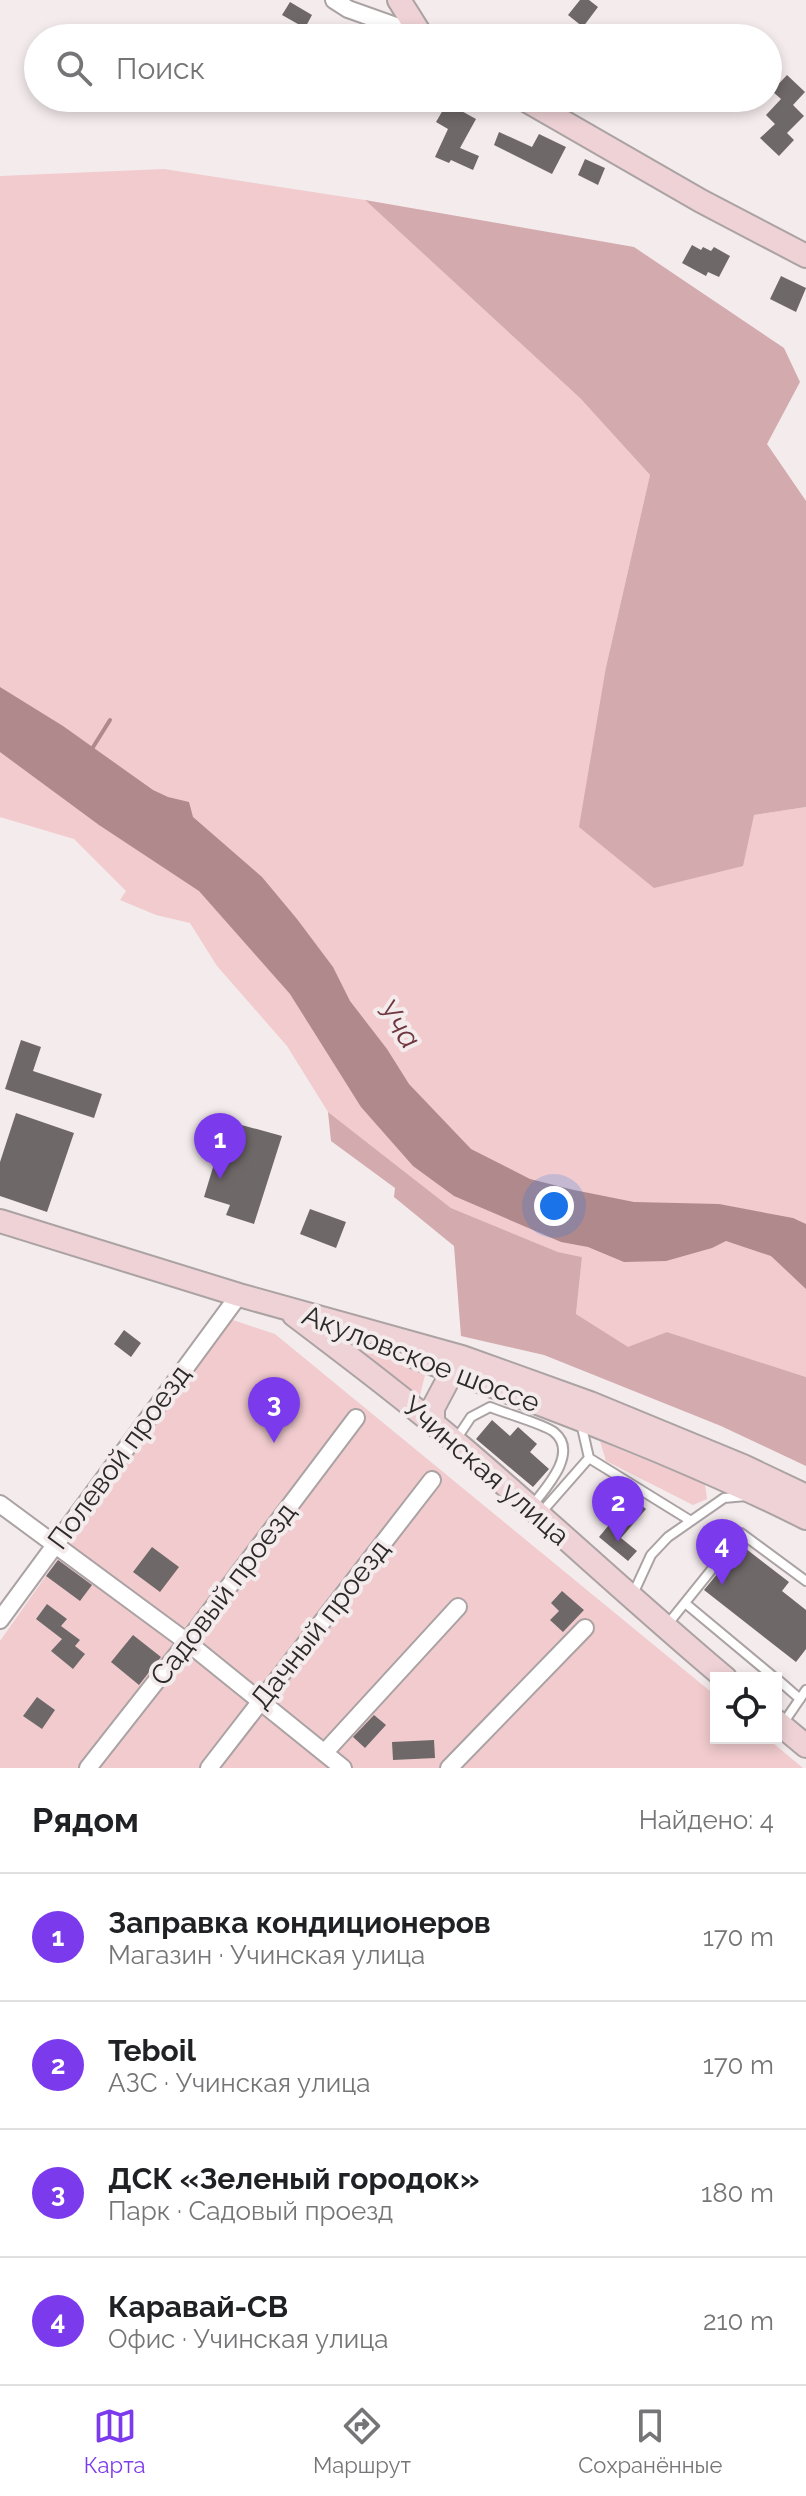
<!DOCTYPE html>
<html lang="ru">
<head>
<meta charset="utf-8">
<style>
  body { margin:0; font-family:Raleway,sans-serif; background:#f6f6f6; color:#202124 }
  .controls { position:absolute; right:24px; bottom:24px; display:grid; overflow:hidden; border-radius:0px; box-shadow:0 4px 12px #0003 }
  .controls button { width:72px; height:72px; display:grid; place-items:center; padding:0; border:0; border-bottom:2px solid #e0e0e0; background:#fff; color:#202124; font:40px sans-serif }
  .you { position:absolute; left:554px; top:1206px; width:28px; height:28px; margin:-20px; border:6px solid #fff; border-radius:50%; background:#1a73e8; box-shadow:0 0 0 12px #1a73e833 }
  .badge { display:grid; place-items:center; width:52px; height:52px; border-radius:50%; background:#7c3aed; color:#fff; font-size:26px; font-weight:700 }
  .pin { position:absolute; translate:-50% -66px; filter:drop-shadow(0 2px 4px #0008) }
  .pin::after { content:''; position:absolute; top:42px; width:28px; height:24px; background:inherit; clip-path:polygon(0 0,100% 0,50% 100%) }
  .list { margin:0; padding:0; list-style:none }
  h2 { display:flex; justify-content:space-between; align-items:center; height:104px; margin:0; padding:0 32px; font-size:34px }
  h2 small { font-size:26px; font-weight:400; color:#757577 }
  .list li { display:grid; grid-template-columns:52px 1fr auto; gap:24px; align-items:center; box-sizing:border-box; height:128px; padding:0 32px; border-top:2px solid #e0e0e0 }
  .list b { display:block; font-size:30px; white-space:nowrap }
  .list p { margin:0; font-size:26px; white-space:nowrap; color:#757577 }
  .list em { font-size:26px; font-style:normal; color:#757577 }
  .icon { flex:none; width:44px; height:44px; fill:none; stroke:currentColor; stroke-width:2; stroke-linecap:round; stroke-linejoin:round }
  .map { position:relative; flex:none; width:806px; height:1768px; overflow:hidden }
  .search { position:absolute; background:#fff; box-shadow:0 4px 12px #0003; left:24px; right:24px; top:24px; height:88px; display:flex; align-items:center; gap:20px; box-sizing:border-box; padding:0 28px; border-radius:44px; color:#757577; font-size:30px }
  .sheet { height:616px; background:#fff }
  nav { display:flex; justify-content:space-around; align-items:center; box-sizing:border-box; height:112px; border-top:2px solid #e0e0e0; background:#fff; font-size:22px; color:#757577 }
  nav a { display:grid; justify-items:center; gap:4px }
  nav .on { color:#7c3aed }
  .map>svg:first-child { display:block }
</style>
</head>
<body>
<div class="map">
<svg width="806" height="1768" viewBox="0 0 806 1768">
  <rect width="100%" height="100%" fill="#f4ebec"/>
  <!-- green -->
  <path fill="#f1cbce" d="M164 169 365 200 580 398 650 475 606 667 754 815 806 807V1377L667 1332 628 1348 576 1314 582 1257 558 1252 451 1208 328 1112 287 1046 217 966 190 923 156 915 120 900 126 891 74 839 0 817V176Z
    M227 1318 275 1334 716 1696V1738H767L803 1768H0V1641Z
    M324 1328 427 1367 419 1399Z
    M600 1441 705 1484 707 1499 693 1505 606 1461Z"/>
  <!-- forest -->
  <path fill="#d3aaae" d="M365 200 634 247 784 348 800 382 767 444 806 501V807L754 815 743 866 654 888 579 827 606 667 650 475 580 398Z
    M328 1112 451 1208 558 1252 582 1257 576 1314 628 1347 667 1332 806 1377V1466L721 1426 544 1355 461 1336 454 1246 394 1197 395 1188 331 1141Z"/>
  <!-- water -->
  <path fill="#b0898d" d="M0 687 63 726 153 790 168 797 189 802 193 817 262 877 297 919 333 967 350 1001 387 1049 409 1084 471 1149 530 1179 574 1190 634 1202 719 1204 793 1218 806 1224V1289L771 1256 726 1241 712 1248 666 1261 624 1262 588 1247 561 1242 454 1196 413 1166 361 1107 290 994 199 891 99 825 0 752Z"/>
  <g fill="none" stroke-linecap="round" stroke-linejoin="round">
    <!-- stream -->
    <path stroke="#b0898d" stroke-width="4" d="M90 752 110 720"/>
  </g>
  <!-- building -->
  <path fill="#6f6868" d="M580 0H589L598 7 583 27 568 15Z
    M290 2 312 15 305 28 282 15Z
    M787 75 805 92 793 105 804 116 787 133 794 140 779 156 760 138 775 124 766 115 781 99 772 91Z
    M447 103 476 119 460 148 479 156 473 170 451 160 449 163 435 157 448 129 436 122Z
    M499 132 532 147 539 134 566 147 552 174 494 145Z
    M585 159 605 168 598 185 578 175Z
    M692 245 701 250 703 247 711 251 714 247 730 256 719 277 708 272 706 276 682 263Z
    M781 276 806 288 796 312 770 299Z
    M21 1040 41 1047 33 1071 102 1094 94 1118 5 1089Z
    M16 1113 74 1133 47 1212 0 1196V1162Z
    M227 1121 282 1136 254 1224 226 1215 230 1205 204 1197Z
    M310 1209 346 1222 336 1248 300 1234Z
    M124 1330 141 1343 131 1357 114 1344Z
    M492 1420 510 1436 518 1427 537 1444 530 1452 549 1469 533 1487 476 1439Z
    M632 1497 646 1509 621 1538 637 1551 628 1561 599 1537Z
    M741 1545 789 1582 782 1591 806 1610V1649L796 1662 704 1590Z
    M152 1547 179 1567 160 1592 133 1572Z
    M58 1560 92 1585 80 1601 46 1576Z
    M562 1591 584 1610 563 1632 550 1620 559 1611 551 1603Z
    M47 1604 67 1619 61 1626 80 1640 75 1646 85 1654 73 1669 51 1651 62 1639 36 1619Z
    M133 1635 161 1657 139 1685 111 1662Z
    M37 1697 55 1710 42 1729 23 1716Z
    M374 1715 386 1725 365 1748 353 1737Z
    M434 1740 435 1758 393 1760 392 1742Z"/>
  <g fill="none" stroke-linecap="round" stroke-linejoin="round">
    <defs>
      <path id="lane" d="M581 1423 589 1458 691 1521
        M455 1441 471 1417 490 1407C504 1413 544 1424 554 1432 580 1453 544 1490 531 1507
        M539 1515 589 1458
        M633 1594 651 1555 668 1537 724 1498 746 1496
        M685 1603 775 1678
        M667 1625 741 1533 806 1581
        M776 1678 800 1699
        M782 1725 806 1690"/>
      <path id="street" d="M334 0 348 9 421 35
        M0 1504 187 1642 343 1768
        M0 1620 239 1295
        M325 1752 458 1607
        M88 1768 187 1642 356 1418
        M209 1768 432 1480
        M449 1768 585 1628"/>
      <path id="secondary" d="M399 0 421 35 426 38
        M522 98 701 201 806 256
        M0 1221 239 1295 462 1357 590 1403 743 1466 806 1496
        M294 1315C352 1359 410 1403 465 1450 553 1525 637 1604 725 1678
        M415 1357C547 1406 680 1455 806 1518
        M433 1423V1408L459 1359
        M776 1721 806 1746"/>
    </defs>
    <!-- lane casing -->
    <use href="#lane" stroke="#aaa2a3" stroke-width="12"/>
    <!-- street casing -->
    <use href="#street" stroke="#aaa2a3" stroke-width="20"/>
    <!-- secondary casing -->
    <use href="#secondary" stroke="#aaa2a3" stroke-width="26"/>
    <!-- lane -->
    <use href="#lane" stroke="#fff" stroke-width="8"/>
    <!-- street -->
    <use href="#street" stroke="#fff" stroke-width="16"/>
    <!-- secondary -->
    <use href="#secondary" stroke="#eed2d6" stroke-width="22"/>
  </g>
  <g text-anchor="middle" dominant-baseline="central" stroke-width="8" stroke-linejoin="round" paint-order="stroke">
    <!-- street labels -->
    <g font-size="28" fill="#2d2a2a" stroke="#f4ebec">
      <text transform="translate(421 1359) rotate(21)">Акуловское шоссе</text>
      <text transform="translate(119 1457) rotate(-54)">Полевой проезд</text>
      <text transform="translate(486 1471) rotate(41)">Учинская улица</text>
      <text transform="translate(223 1594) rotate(-53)">Садовый проезд</text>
      <text transform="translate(320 1624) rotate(-52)">Дачный проезд</text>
    </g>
    <!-- water labels -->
    <g font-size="30" font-style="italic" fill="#6e373f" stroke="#f4ebec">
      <text transform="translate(399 1024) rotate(54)">Уча</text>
    </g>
  </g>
</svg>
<div class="controls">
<button><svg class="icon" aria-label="locate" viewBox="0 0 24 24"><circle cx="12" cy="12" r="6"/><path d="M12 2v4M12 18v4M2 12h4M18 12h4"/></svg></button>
</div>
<div class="you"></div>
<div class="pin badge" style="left:220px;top:1179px">1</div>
<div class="pin badge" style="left:618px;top:1542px">2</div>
<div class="pin badge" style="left:274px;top:1443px">3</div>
<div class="pin badge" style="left:722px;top:1585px">4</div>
<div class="search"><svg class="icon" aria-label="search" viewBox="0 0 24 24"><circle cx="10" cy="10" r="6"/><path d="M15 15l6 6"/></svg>Поиск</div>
</div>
<section class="sheet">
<h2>Рядом<small>Найдено: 4</small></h2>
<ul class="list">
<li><span class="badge">1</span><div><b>Заправка кондиционеров</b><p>Магазин · Учинская улица</p></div><em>170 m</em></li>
<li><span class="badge">2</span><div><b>Teboil</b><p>АЗС · Учинская улица</p></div><em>170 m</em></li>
<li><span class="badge">3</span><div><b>ДСК «Зеленый городок»</b><p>Парк · Садовый проезд</p></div><em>180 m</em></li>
<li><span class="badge">4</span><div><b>Каравай-СВ</b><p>Офис · Учинская улица</p></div><em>210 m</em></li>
</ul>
</section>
<nav>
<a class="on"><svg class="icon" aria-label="map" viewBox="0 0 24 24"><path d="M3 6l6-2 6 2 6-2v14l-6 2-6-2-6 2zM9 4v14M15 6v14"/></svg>Карта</a>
<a><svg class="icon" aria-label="directions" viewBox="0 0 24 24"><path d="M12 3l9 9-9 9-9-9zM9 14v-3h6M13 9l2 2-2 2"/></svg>Маршрут</a>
<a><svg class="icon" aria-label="saved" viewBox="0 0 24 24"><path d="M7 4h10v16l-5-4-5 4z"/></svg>Сохранённые</a>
</nav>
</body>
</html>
